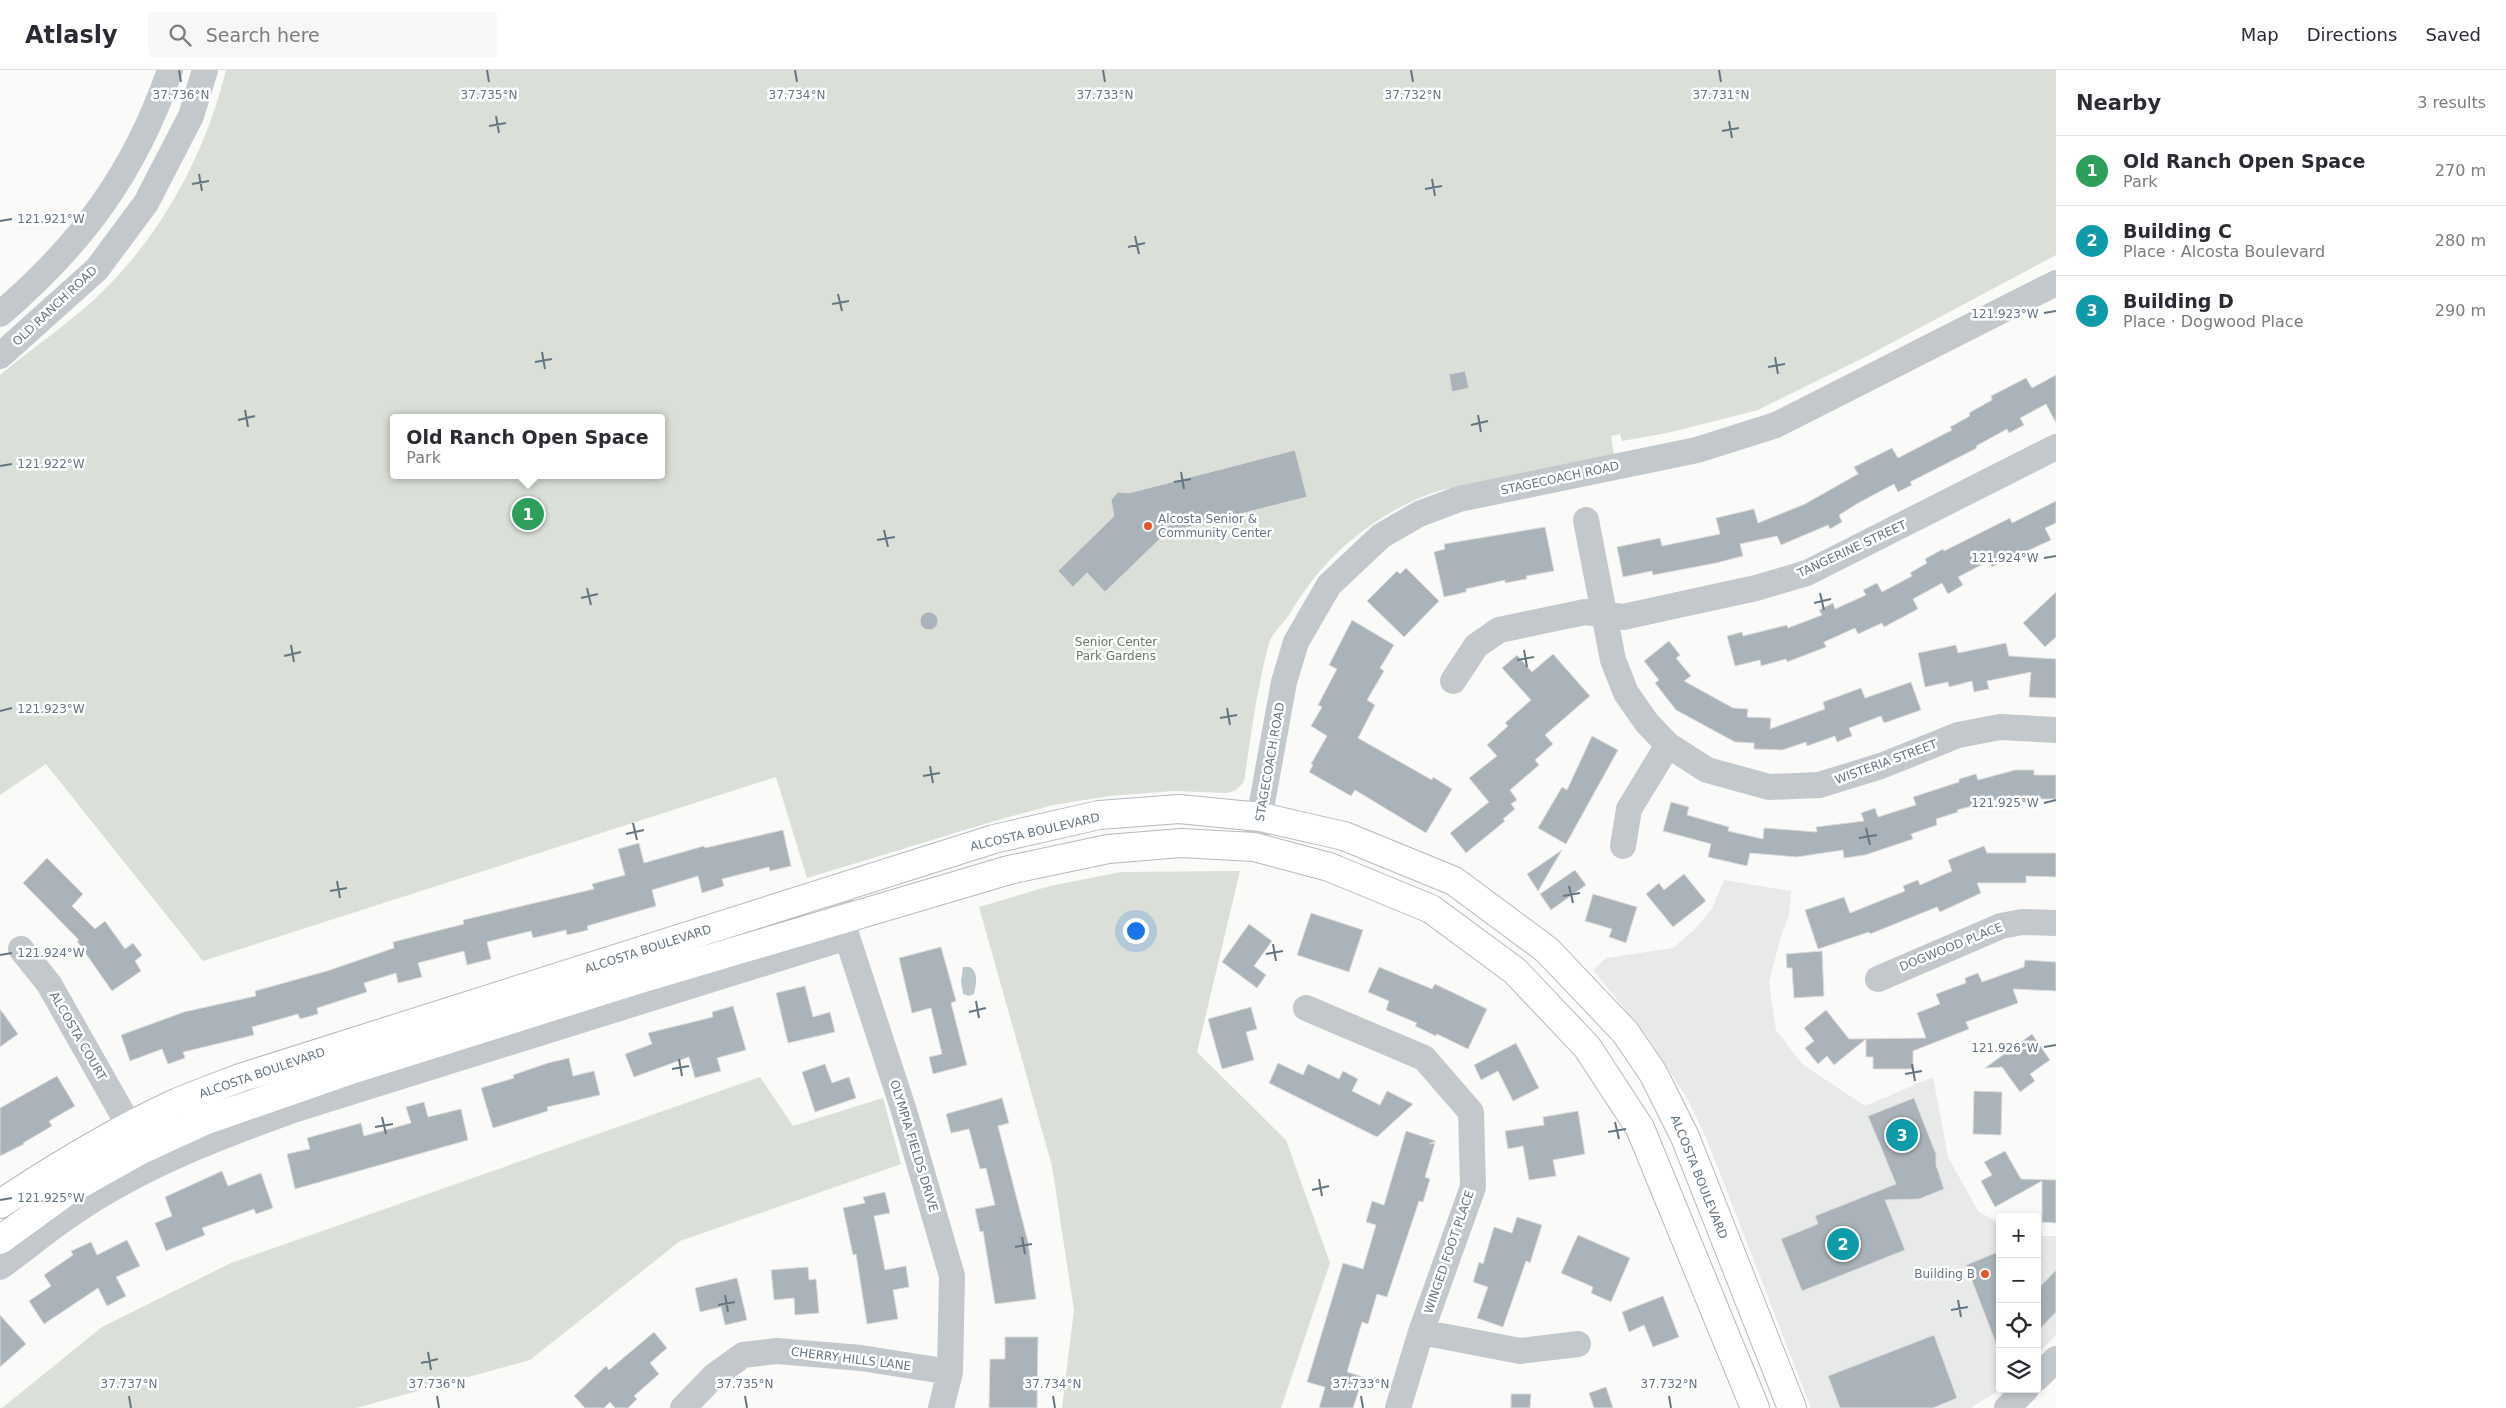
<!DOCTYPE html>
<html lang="en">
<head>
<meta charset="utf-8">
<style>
  body { margin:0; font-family:"DejaVu Sans",sans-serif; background:#f7f7f7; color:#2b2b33 }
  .controls { position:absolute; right:15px; bottom:15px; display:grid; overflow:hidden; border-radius:5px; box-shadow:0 2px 8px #0003 }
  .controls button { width:45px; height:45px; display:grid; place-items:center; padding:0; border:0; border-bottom:1px solid #e1e1e2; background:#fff; color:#2b2b33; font:25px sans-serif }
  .you { position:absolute; left:1135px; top:860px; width:18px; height:18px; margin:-12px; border:4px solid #fff; border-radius:50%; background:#1a73e8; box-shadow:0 0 0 8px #1a73e833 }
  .badge { display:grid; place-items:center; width:32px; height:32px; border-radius:50%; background:#d93025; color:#fff; font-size:16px; font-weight:700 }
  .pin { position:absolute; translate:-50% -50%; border:2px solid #fff; box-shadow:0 1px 5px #0006 }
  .popup { position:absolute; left:390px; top:344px; width:275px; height:65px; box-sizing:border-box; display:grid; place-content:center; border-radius:5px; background:#fff; filter:drop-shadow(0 1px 4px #0005); font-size:16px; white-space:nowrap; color:#7c7c81 }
  .popup b { font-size:19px; color:#2b2b33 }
  .popup::after { content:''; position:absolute; left:50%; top:100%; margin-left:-10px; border:10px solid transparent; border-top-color:#fff }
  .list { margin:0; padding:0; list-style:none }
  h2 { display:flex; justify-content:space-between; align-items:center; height:65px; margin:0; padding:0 20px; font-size:21px }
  h2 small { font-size:16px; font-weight:400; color:#7c7c81 }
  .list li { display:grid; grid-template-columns:32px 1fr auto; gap:15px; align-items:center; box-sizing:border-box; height:70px; padding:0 20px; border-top:1px solid #e1e1e2 }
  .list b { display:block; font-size:19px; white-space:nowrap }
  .list p { margin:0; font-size:16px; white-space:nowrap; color:#7c7c81 }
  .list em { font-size:16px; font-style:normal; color:#7c7c81 }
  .icon { flex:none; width:28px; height:28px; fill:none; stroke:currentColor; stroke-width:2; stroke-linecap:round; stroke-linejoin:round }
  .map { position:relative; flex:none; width:2056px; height:1338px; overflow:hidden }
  header { display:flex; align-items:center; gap:30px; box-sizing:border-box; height:70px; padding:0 25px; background:#fff; border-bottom:1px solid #e1e1e2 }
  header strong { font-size:24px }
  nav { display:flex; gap:28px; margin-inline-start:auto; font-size:18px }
  .search { width:350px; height:45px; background:#f7f7f7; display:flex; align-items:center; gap:12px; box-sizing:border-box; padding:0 18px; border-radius:5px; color:#7c7c81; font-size:19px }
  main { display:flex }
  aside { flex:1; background:#fff }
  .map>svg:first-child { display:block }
</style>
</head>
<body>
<header>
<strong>Atlasly</strong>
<div class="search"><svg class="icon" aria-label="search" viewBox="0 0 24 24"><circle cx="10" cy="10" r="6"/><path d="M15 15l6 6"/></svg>Search here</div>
<nav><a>Map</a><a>Directions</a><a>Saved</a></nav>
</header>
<main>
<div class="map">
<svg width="2056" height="1338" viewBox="0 0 2056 1338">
  <rect width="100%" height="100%" fill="#fafaf8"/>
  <!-- built -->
  <path fill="#e8e9e9" d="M1724 810 1791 821 1789 846 1781 866 1769 912 1776 960 1802 994 1865 1036 1933 1007 1948 1087 1978 1141 2000 1154 2001 1319 1971 1338H1811L1707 1070 1688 1030 1648 968 1593 900 1606 888 1673 878 1694 860 1712 839Z
    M2037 1166H2056V1265L2037 1285Z"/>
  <!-- green -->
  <path fill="#dadfd7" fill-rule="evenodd" d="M226 0H2056V185L1867 286 1758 340 1667 363 1622 371 1620 364 1611 366 1614 385 1441 420C1375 442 1324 485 1289 545 1283 554 1272 563 1269 573 1257 618 1251 665 1244 712L1236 720 1227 723 1174 721 1110 726 1053 735 991 752 807 808 776 707 203 891 46 694 0 725V305C31 279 65 256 95 229 160 168 205 86 226 0ZM394 348H662V405H394Z
    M1240 801 1197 982 1286 1070 1330 1193 1281 1338H1062L1074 1240 1052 1096 979 837 1050 816 1121 802Z
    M760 1007 793 1056 883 1028 901 1094 680 1171 530 1290 356 1338H2L102 1257 231 1193Z"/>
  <!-- water -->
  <path fill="#bbc7cb" d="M963 897H970C979 903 976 915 974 924L969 926 963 924 961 911Z"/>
  <!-- building -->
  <path fill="#aab3b9" stroke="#dcdcda" d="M1465 301 1469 318 1452 322 1449 304Z
    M2056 305V353L2046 334 2020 348 2024 355 2009 363 2007 359 1976 376 1977 378 1910 412 1912 415 1898 422 1894 414 1860 432 1839 445 1842 452 1830 459 1828 455 1781 475 1777 466 1740 474 1743 486 1716 493 1653 505 1652 501 1623 507 1617 477 1660 468 1662 476 1720 464 1716 448 1754 439 1758 453 1805 434 1858 404 1854 397 1892 378 1898 388 1952 360 1950 357 1970 346 1969 343 1992 330 1991 326 2026 308 2032 318Z
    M1295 380 1307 427 1161 464 1163 466 1105 522 1087 503 1073 517 1058 501 1114 446 1111 430 1118 422 1129 423Z
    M2056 431V453L2045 458 2051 470 1992 497 1989 491 1958 507 1963 515 1948 524 1942 513 1913 529 1918 539 1884 557 1882 553 1858 564 1855 558 1824 572 1826 577 1787 592 1786 589 1761 596 1760 590 1735 596 1727 566 1742 562 1743 566 1787 555 1788 558 1822 545 1819 540 1833 533 1835 539 1866 525 1863 520 1877 513 1882 522 1912 506 1910 503 1927 493 1925 489 1943 479 1944 481 2010 448 2012 453Z
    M1545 457 1554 501 1526 506 1527 509 1505 513V510L1466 519V522L1444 527 1434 482 1445 479 1444 474Z
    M1406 498 1439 531 1404 567 1367 531 1397 501 1400 504Z
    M2056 522V567L2045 577 2023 553Z
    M920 551a9 9 0 1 1 18 0a9 9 0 1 1-18 0Z
    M1352 550 1394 575 1380 598 1384 601 1367 630 1375 635 1358 668 1432 710 1433 707 1452 719 1426 763 1355 720 1351 726 1309 702 1313 695 1311 694 1327 666 1311 656 1322 637 1318 635 1337 599 1329 595Z
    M1669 571 1680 585 1676 588 1691 606 1684 611 1733 638 1748 639 1747 647 1771 648 1770 659 1825 639 1823 632 1861 618 1865 628 1911 612 1921 640 1884 653 1881 646 1849 658 1852 666 1837 672 1835 666 1807 676 1806 672 1782 680 1754 679V673L1735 672 1676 640 1655 613 1659 610 1644 591Z
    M2006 573 2009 586 2056 589V628L2029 627 2031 602 1987 611 1989 619 1974 622 1972 611 1949 617 1948 612 1925 617 1918 583 1956 575 1958 583Z
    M1553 584 1590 626 1545 665 1553 674 1535 690 1539 695 1510 720 1517 730 1511 734 1515 739 1503 749 1505 751 1466 783 1450 763 1489 732 1469 708 1497 686 1487 675 1508 656 1505 653 1531 630 1502 598 1517 585 1532 602Z
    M1592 666 1618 680 1566 774 1538 758 1562 717 1567 720Z
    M2015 700H2034V705H2056V729H1999L1957 740 1958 742 1936 749 1937 755 1911 764 1913 769 1865 785 1844 788 1843 780 1797 787 1750 783 1747 796 1708 787 1711 774 1663 761 1671 732 1689 737 1687 745 1729 757 1728 761 1763 769 1764 758 1817 762 1816 757 1864 751 1861 743 1875 738 1878 747 1916 735 1913 727 1959 712V709L1976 704 1978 710Z
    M783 760 791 796 770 801 769 797 722 809 724 816 702 823 698 806 652 820 656 836 587 856 588 860 567 865 566 860 533 868 531 861 487 872 491 889 467 895 464 881 418 893 422 907 398 913 396 903 364 913 367 922 317 938 318 944 300 949 298 944 252 957 254 965 183 982 185 988 168 994 162 979 130 991 121 965 184 942 256 926 255 921 327 901 394 878 393 872 464 854 463 850 594 819 592 814 625 805 618 779 639 773 644 793 704 776 705 778Z
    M1984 776 1987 783H2056V807L2026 806V813H1977L1981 823 1940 842 1937 837 1870 864 1869 862 1818 879 1805 840 1844 827 1850 843 1905 821 1903 816 1918 810 1920 815 1952 801 1948 790Z
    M1562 780 1538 821 1527 804Z
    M47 788 83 824 72 836 95 859 105 851 125 879 133 873 142 885 135 891 141 901 112 921 77 871 79 870 23 813Z
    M1575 800 1586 815 1551 840 1540 824Z
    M1684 804 1706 831 1673 857 1646 824 1659 813 1664 820Z
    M1593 824 1637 837 1626 873 1609 867 1612 859 1585 851Z
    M1311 843 1363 860 1349 902 1297 885Z
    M1249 854 1272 871 1254 896 1266 905 1257 918 1222 892Z
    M941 877 956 931 951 933 967 995 933 1004 929 987 942 984 931 938 912 943 899 888Z
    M1822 881 1824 926 1794 928 1792 898H1787L1786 884Z
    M2025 890 2056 892V921L2013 919 2018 933 1966 952 1969 959 1913 981V999H1873V987H1866V969L1834 995 1827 986 1818 994 1805 978 1814 971 1804 958 1826 940 1849 969 1926 968 1917 943 1940 934 1936 924 1966 913 1965 908 1978 903 1982 912 2024 897Z
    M1379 897 1432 919 1435 914 1487 939 1468 979 1437 964 1436 966 1415 956 1417 953 1386 940 1389 931 1368 922Z
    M805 916 813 947 830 942 835 962 788 973 776 923Z
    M733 936 746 980 717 988 721 1001 695 1008 689 987 634 1007 625 984 652 974 648 963 713 947 712 942Z
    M1251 937 1257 959 1246 962 1254 990 1222 999 1208 949Z
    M0 939 18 964 0 977Z
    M2032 964 2050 990 2030 1004 2035 1011 2020 1022 2002 997 1985 998Z
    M1516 973 1539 1018 1513 1031 1498 1001 1481 1010 1474 995Z
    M569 988 573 1006 594 1001 600 1025 547 1037 548 1041 493 1058 481 1018 514 1008 513 1005 548 993Z
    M1278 993 1303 1005 1308 994 1339 1009 1343 1001 1358 1009 1352 1021 1380 1035 1387 1021 1413 1034 1377 1067 1269 1013Z
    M825 994 832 1013 849 1007 856 1028 815 1042 802 1002Z
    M57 1006 75 1036 49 1051 52 1056 23 1073 24 1074 0 1086V1038Z
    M1974 1021 2002 1022 2001 1065 1973 1064Z
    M1002 1028 1009 1053 998 1056 1028 1172 1036 1229 995 1234 983 1161 980 1162 975 1139 995 1135 986 1098 980 1099 969 1059 951 1063 946 1044Z
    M1914 1028 1936 1084V1095L1944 1119 1919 1129 1885 1130 1905 1180 1802 1221 1781 1169 1818 1154 1815 1146 1896 1114 1868 1046Z
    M424 1032 428 1047 461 1039 468 1070 295 1119 287 1084 310 1079 307 1068 361 1053 364 1066 411 1053 406 1037Z
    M1578 1041 1585 1084 1553 1090 1556 1106 1529 1110 1523 1076 1508 1079 1505 1061 1544 1055 1543 1047Z
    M1406 1061 1436 1071 1429 1074 1435 1073 1425 1107 1430 1109 1423 1132 1419 1131 1387 1227 1377 1224 1368 1254 1362 1252 1347 1302 1363 1307 1353 1338H1319L1325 1317 1307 1312 1343 1193 1363 1199 1376 1155 1366 1152 1372 1131 1384 1135Z
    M2005 1081 2021 1109 2056 1110V1153L2042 1152V1111L1995 1137 1981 1111 1992 1105 1984 1092Z
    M222 1101 228 1116 261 1103 273 1138 256 1144 254 1139 202 1158 205 1165 166 1181 155 1153 172 1146 165 1127Z
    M885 1122 890 1143 874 1146 885 1200 906 1196 909 1217 893 1220 898 1249 867 1254 856 1184 853 1185 843 1138 865 1133 863 1127Z
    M1517 1147 1542 1155 1530 1193 1526 1191 1503 1257 1477 1248 1488 1217 1473 1212 1479 1192 1483 1194 1494 1157 1512 1163Z
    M1578 1165 1630 1188 1611 1232 1591 1223 1593 1217 1561 1203Z
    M127 1170 140 1196 116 1207 126 1226 107 1236 98 1218 44 1254 29 1231 51 1216 44 1205 73 1185 71 1181 91 1172 97 1185Z
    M2000 1181V1279H1998L1966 1195Z
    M808 1197 809 1210 816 1209 819 1243 795 1245 794 1228 774 1230 771 1200Z
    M2056 1200V1242L2037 1262V1220Z
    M737 1208 747 1250 725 1255 721 1237 700 1242 695 1218Z
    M1663 1226 1679 1267 1653 1277 1644 1255 1629 1262 1622 1242Z
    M0 1245 26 1274 0 1297Z
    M654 1262 667 1278 650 1293 659 1304 634 1326 637 1329 628 1338H615L610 1332 604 1338H585L574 1326 606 1296 609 1300Z
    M1934 1265 1957 1328 1933 1338H1840L1828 1306Z
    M1005 1267H1038L1037 1338H989L990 1289H1005Z
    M1606 1317 1613 1338H1594L1589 1323Z
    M1511 1324H1531L1530 1338H1511Z"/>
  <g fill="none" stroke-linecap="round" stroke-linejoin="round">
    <defs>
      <path id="major" d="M0 1134C56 1097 115 1061 176 1033 197 1024 219 1016 240 1008L994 769 1099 745 1179 739 1261 747 1344 766 1454 811 1547 880 1625 962 1653 1003 1685 1067 1792 1338
        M0 1170 66 1122 139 1081 204 1051 348 1001 634 911 1009 800 1108 779 1181 773 1254 777 1329 797 1431 839 1515 901 1587 977 1640 1058 1755 1338"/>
    </defs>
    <!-- major casing -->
    <use href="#major" stroke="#b5babe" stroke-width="30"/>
    <!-- minor -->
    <path stroke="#c3c8cc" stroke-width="26" d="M0 244C82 174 135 102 170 0
      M0 286 97 199 146 133 191 46 205 0
      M1586 450 1613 590 1626 623 1647 653 1668 675 1707 700 1769 717 1819 715 1881 696 1958 665 2000 657 2056 660
      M1453 611 1476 576 1499 560 1585 542 1623 547 1756 518 1807 503 2056 377
      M1623 776 1629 739 1668 675
      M1254 777 1284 612 1296 572 1329 515 1381 466 1419 444 1459 429 1697 380 1776 355 2056 213
      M837 819 847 867 904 1041 952 1206 950 1302 941 1338
      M21 879 49 914 130 1057
      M1878 909 2001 856 2022 852 2056 853
      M1306 938 1424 988 1471 1042 1473 1117 1421 1262 1398 1338
      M0 1197C24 1180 46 1161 70 1145 139 1097 218 1067 296 1039L847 867
      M1421 1262 1520 1281 1578 1274
      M2037 1308 2056 1289
      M683 1338 714 1306 743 1285 777 1281 861 1288 950 1302
      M2007 1338 2026 1319"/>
    <!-- major -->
    <use href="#major" stroke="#fff" stroke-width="28"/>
  </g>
  <!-- ticks -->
  <path fill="none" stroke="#657683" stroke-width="2" d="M179 0 181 12M487 0 489 12M795 0 797 12M1103 0 1105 12M1411 0 1413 12M1719 0 1721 12M496 46 499 63M1729 51 1732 68M489 56 506 53M1722 61 1739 58M199 104 202 121M1432 109 1435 126M192 114 209 111M1425 119 1442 116M0 151 12 149M1135 166 1139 184M1128 177 1145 173M838 224 842 241M832 234 849 231M2044 243 2056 241M542 282 545 299M1775 287 1778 304M535 292 552 289M1768 297 1785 294M245 340 248 357M1478 345 1481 362M238 350 255 346M1471 355 1488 351M0 396 12 394M1181 402 1184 419M1174 412 1191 409M884 460 888 477M877 470 895 467M2044 488 2056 486M587 518 591 535M1820 523 1824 540M581 528 598 524M1814 533 1831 529M291 575 294 592M1524 580 1527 597M284 586 301 582M1517 590 1534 587M1227 638 1230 655M0 641 12 638M1220 648 1237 645M930 696 933 713M923 706 940 703M2044 733 2056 730M633 753 637 770M1866 758 1870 775M626 764 644 760M1859 768 1877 765M337 811 340 828M1569 816 1573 833M330 821 347 818M1563 826 1580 823M1273 874 1276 891M1266 884 1283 881M0 885 12 883M976 931 979 948M969 942 986 938M2044 977 2056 975M679 989 682 1006M1912 994 1915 1011M672 999 689 996M1905 1004 1922 1001M382 1047 386 1064M1615 1052 1619 1069M375 1057 393 1054M1608 1062 1626 1059M1319 1109 1322 1126M1312 1120 1329 1116M0 1130 12 1128M1022 1167 1025 1184M1015 1177 1032 1174M725 1225 728 1242M1958 1230 1961 1247M718 1235 735 1232M1951 1240 1968 1237M428 1282 431 1300M421 1293 438 1289M129 1326 131 1338M437 1326 439 1338M745 1326 747 1338M1053 1326 1055 1338M1361 1326 1363 1338M1669 1326 1671 1338"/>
  <!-- markers -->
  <g fill="#e4572e" stroke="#fff" stroke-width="2">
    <circle cx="1148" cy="456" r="5"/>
    <circle cx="1985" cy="1204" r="5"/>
  </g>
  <g text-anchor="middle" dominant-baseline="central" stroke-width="5" stroke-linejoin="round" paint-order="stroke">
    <!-- street labels -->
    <g font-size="12" fill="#657683" stroke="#fff">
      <text transform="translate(55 236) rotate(-43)">OLD RANCH ROAD</text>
      <text transform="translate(1560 408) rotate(-12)">STAGECOACH ROAD</text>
      <text transform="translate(1852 479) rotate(-25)">TANGERINE STREET</text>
      <text transform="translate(1270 692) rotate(-80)">STAGECOACH ROAD</text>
      <text transform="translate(1886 692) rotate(-20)">WISTERIA STREET</text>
      <text transform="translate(1035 762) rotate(-13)">ALCOSTA BOULEVARD</text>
      <text transform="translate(1951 877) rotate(-22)">DOGWOOD PLACE</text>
      <text transform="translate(648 879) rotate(-18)">ALCOSTA BOULEVARD</text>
      <text transform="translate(78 966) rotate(60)">ALCOSTA COURT</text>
      <text transform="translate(262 1003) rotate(-19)">ALCOSTA BOULEVARD</text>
      <text transform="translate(914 1076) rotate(73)">OLYMPIA FIELDS DRIVE</text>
      <text transform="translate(1699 1107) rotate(68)">ALCOSTA BOULEVARD</text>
      <text transform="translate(1449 1182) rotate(-71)">WINGED FOOT PLACE</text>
      <text transform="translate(851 1289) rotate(7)">CHERRY HILLS LANE</text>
    </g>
    <!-- poi labels -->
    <g font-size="12" fill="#657683" stroke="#fff" text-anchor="start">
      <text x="1158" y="449">Alcosta Senior &amp;<tspan x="1158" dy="14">Community Center</tspan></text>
      <text x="1975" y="1204" text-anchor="end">Building B</text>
    </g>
    <!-- park labels -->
    <g font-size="12" fill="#687a64" stroke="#fff">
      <text x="1116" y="572">Senior Center<tspan x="1116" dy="14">Park Gardens</tspan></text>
    </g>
  </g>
  <g font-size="12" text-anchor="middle" fill="#657683" stroke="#fff" stroke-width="5" stroke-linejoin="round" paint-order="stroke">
    <text x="181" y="29">37.736°N</text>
    <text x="489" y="29">37.735°N</text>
    <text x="797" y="29">37.734°N</text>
    <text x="1105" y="29">37.733°N</text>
    <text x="1413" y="29">37.732°N</text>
    <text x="1721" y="29">37.731°N</text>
    <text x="51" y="153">121.921°W</text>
    <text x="2005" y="248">121.923°W</text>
    <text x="51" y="398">121.922°W</text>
    <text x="2005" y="492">121.924°W</text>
    <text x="51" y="643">121.923°W</text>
    <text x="2005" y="737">121.925°W</text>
    <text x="51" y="887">121.924°W</text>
    <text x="2005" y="982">121.926°W</text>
    <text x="51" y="1132">121.925°W</text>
    <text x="129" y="1318">37.737°N</text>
    <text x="437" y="1318">37.736°N</text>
    <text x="745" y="1318">37.735°N</text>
    <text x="1053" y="1318">37.734°N</text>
    <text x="1361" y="1318">37.733°N</text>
    <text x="1669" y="1318">37.732°N</text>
  </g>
</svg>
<div class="controls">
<button>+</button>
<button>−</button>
<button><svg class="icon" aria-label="locate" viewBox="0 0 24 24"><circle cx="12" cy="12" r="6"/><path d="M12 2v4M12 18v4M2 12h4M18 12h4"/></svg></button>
<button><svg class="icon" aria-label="layers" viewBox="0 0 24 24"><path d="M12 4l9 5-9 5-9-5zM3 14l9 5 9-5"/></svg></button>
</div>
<div class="you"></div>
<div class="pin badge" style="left:528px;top:444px;background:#2e9e5b">1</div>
<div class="popup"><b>Old Ranch Open Space</b>Park</div>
<div class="pin badge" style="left:1843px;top:1174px;background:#0f9aa8">2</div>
<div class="pin badge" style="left:1902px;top:1065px;background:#0f9aa8">3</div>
</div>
<aside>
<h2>Nearby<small>3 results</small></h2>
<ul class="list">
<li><span class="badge" style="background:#2e9e5b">1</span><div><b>Old Ranch Open Space</b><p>Park</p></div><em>270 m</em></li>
<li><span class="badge" style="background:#0f9aa8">2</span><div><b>Building C</b><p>Place · Alcosta Boulevard</p></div><em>280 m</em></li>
<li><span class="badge" style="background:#0f9aa8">3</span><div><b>Building D</b><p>Place · Dogwood Place</p></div><em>290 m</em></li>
</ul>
</aside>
</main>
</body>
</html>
